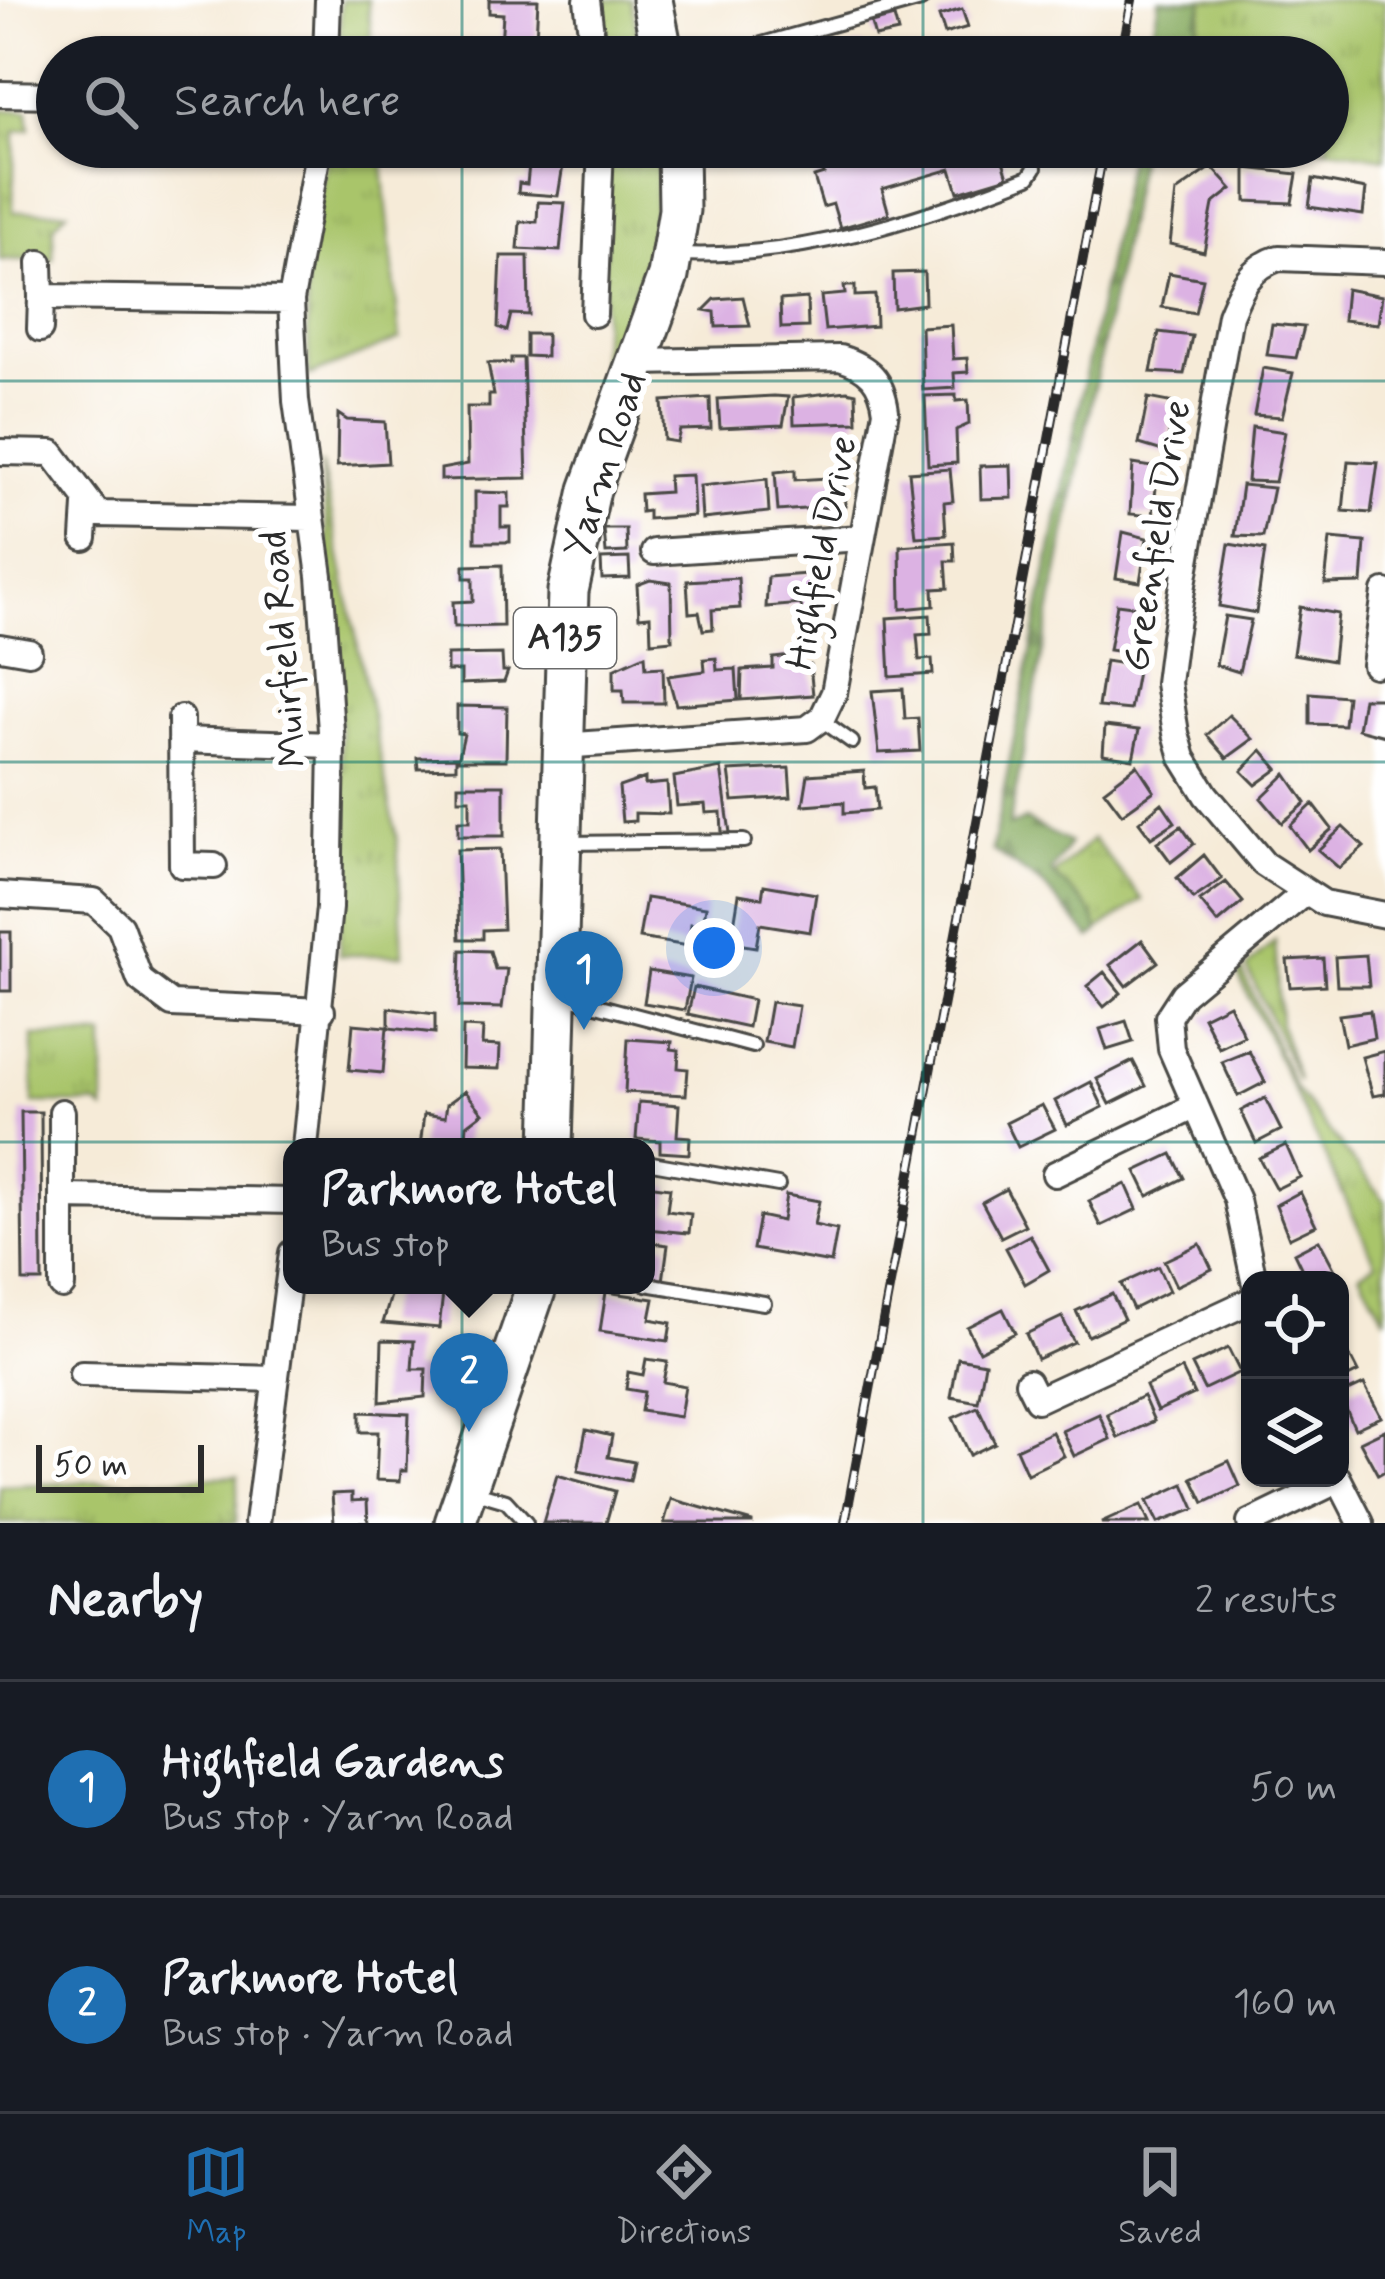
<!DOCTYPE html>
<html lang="en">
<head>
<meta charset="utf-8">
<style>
  body { margin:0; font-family:Mynerve,sans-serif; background:#242831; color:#f1f3f6 }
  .controls { position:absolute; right:36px; bottom:36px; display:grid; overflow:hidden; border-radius:24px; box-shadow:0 3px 9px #0004 }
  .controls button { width:108px; height:108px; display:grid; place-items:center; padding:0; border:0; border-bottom:3px solid #363941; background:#171b24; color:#f1f3f6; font:60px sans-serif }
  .scale { position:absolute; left:36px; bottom:30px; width:168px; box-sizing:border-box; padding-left:12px; border:6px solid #2b2b2b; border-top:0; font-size:33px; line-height:42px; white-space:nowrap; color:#2b2b2b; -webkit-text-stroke:9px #fff; paint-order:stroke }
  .you { position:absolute; left:714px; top:948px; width:42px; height:42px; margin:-30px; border:9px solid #fff; border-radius:50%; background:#1a73e8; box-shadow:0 0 0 18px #1a73e833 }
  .badge { display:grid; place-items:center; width:78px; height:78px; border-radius:50%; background:#1f6fb2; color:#fff; font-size:39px; font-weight:700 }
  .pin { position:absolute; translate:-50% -99px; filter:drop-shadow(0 3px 6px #0008) }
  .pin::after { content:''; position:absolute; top:63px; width:42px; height:36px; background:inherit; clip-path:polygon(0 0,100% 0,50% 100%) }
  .popup { position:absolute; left:283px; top:1138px; width:372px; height:156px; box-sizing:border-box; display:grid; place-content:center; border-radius:24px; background:#171b24; filter:drop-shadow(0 3px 9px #0005); font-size:39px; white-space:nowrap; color:#9ea1a6 }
  .popup b { font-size:45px; color:#f1f3f6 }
  .popup::after { content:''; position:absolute; left:50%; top:100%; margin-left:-24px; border:24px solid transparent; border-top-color:#171b24 }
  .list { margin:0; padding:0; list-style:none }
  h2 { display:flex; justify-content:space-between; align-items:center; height:156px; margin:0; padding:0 48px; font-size:51px }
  h2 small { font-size:39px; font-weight:400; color:#9ea1a6 }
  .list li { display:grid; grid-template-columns:78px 1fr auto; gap:36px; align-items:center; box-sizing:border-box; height:216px; padding:0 48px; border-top:3px solid #363941 }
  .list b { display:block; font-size:45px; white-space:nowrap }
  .list p { margin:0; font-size:39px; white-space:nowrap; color:#9ea1a6 }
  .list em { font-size:39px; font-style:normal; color:#9ea1a6 }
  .icon { flex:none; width:66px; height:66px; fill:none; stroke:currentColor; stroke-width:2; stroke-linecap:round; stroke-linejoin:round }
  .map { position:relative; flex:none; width:1385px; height:1523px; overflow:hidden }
  .search { position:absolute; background:#171b24; box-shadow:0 3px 9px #0004; left:36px; right:36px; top:36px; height:132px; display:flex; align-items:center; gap:30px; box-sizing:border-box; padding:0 42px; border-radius:66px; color:#9ea1a6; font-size:45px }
  .sheet { height:588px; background:#171b24 }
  nav { display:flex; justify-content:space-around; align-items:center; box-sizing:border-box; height:168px; border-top:3px solid #363941; background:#171b24; font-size:33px; color:#9ea1a6 }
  nav a { display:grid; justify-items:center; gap:6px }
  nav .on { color:#1f6fb2 }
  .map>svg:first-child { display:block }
</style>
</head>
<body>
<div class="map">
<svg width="1385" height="1523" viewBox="0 0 1385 1523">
  <defs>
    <pattern id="grass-tufts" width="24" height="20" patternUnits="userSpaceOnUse" patternTransform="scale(3)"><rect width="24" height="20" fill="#a9c56b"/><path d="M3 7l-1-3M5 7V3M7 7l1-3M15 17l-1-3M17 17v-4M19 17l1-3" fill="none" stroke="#92a95d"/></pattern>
    <pattern id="forest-firs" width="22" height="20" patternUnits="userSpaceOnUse" patternTransform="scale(3)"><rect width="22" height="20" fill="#86aa5f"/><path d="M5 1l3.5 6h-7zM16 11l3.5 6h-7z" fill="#6e8b4f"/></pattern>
  </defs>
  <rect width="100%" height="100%" fill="#fff"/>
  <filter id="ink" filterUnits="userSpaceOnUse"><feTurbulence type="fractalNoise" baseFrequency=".00833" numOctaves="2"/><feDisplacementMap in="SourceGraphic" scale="24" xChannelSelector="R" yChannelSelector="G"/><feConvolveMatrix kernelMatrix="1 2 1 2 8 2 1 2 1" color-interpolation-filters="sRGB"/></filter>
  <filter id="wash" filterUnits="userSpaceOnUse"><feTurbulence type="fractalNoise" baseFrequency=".004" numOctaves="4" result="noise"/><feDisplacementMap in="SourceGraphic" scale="48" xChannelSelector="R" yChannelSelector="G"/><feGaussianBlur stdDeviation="2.7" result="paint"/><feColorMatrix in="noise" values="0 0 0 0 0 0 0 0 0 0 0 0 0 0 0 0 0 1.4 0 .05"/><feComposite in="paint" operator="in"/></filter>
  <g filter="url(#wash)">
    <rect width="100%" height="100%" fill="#f6ebd8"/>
    <!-- grass -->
    <path fill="url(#grass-tufts)" stroke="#6a784b" stroke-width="3" d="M341 0H368L373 57H339Z
      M596 0H631L642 57H604Z
      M1204 0H1385V158L1317 147H1328V57H1193Z
      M0 110H28L30 129 15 131 13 212 67 211 54 226 53 260H0Z
      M329 147H381L400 339 309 376 306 266Z
      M609 147H659C657 249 635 298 600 391Z
      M321 463 397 839 403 955H339C350 790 335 628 321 463Z
      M1093 839 1143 900 1092 934 1043 885Z
      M1275 941 1280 1025 1299 1082 1247 967Z
      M1242 970 1296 1090 1385 1201V1319L1360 1273 1376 1263 1238 974Z
      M33 1036H104V1110L96 1104 33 1103Z
      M238 1476 236 1523H0V1486Z"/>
    <!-- forest -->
    <path fill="url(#forest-firs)" stroke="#586a45" stroke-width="3" d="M1159 0H1203L1192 57H1148Z
      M1130 147H1141L1009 826 1026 820 1070 843 1051 872C1069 891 1096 906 1098 932L1091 938 1043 885 992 850Z"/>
    <g id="blocks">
      <!-- building -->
      <path fill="#dcb2e3" d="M489 0H538L535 57 476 56 477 44 501 46 503 14 489 13Z
        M962 9 968 27 945 34 939 16Z
        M894 17 898 32 875 37 871 23Z
        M823 43 829 54 863 45 866 57H789Z
        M516 147H566L558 196 518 193 519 183 527 184 529 165 514 164Z
        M816 147H1007L1000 151 1008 177 958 192 951 169 882 189 889 214 840 228 833 204 823 207 814 177 824 174Z
        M1212 167 1232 189 1213 204 1204 252 1170 244 1176 192Z
        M1246 168 1297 174 1292 203 1246 201Z
        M1313 179 1366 189 1363 215 1309 207Z
        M538 202 565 203 560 251 518 249 520 222H537Z
        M501 256H528L529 315 511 314 507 331 498 327Z
        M924 272 925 304 894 308 893 273Z
        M1169 273 1203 279 1195 313 1162 307Z
        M844 286H855V296L875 295 876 326 825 330 821 296 845 294Z
        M1346 289 1382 296 1378 324 1343 320Z
        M743 297 750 326 716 327 715 312 704 310 715 299Z
        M807 298 808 327 781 328 780 300Z
        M1272 324 1304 327 1296 358 1267 355Z
        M951 325 953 359 967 358 968 372 954 373 955 388 923 390 921 327Z
        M1159 332 1192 336 1184 374 1151 372Z
        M526 334H546V357L526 356Z
        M511 358H523L527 478 441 480V469L468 464 467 407H489V395H494L488 363H511Z
        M1263 368 1293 373 1282 417 1254 415Z
        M847 391 856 393 857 422 794 424 793 397Z
        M956 395V401L968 400 969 424 956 430 957 463 928 465 925 396Z
        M774 396 788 397 783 425 720 428 718 399Z
        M710 398 711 429 680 430 677 442 664 440 662 401Z
        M1148 398 1174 403 1166 452 1139 444Z
        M338 414 347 420 385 422 388 463 337 466Z
        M1252 427 1285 432 1275 482 1247 481Z
        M1348 461 1378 463 1371 513 1343 511Z
        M1133 464 1158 468 1153 516 1130 514Z
        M1011 465 1012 498 981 499 980 466Z
        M950 469 953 501 944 502 946 535 916 537 909 472Z
        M795 470V480L844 477 845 506 778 511 775 472Z
        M692 475 694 516 648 519V511L641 512 640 494 669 492 668 476Z
        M767 479 769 512 702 519 700 486Z
        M1242 485 1273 488 1263 537 1235 536Z
        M475 492 509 493V507H501V527H510V542H475Z
        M604 529H626L627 552 606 553Z
        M1123 532 1147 538 1140 582 1116 578Z
        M1330 539 1365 542 1362 583 1325 584Z
        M954 542 955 561H946L948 588 933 589 934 606 901 609 900 546Z
        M1229 544 1265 550 1256 613 1219 606Z
        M629 558 630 578 602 579 601 559Z
        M502 565 503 626 454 627 453 602 473 601V578H464V566Z
        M820 573 819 611 802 613 801 604 766 607 768 577Z
        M738 578 740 608 712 610 713 629 703 630 699 612 689 613 687 581Z
        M650 580 671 583 672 640 651 642 650 616 639 617 637 585Z
        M1117 604 1147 608 1138 654 1109 650Z
        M1300 607 1338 614 1333 661 1293 654Z
        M930 615 931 634 917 635 918 645 919 660 932 659 933 674 890 677 887 618Z
        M1225 616 1251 620 1239 672 1216 665Z
        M502 654 503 671H508L504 682 461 684V671H447V655Z
        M645 655 646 668 663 667 664 703H624L623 690H614V669Z
        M792 656 793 667 810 665 813 695 741 700 742 670 773 668V658Z
        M716 658 717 670 736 669 738 700 676 705 668 676 705 671 704 659Z
        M1105 661 1138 666 1130 710 1098 707Z
        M903 689 905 719 918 718 920 751 879 753 872 691Z
        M1310 693 1347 696 1344 725 1310 724Z
        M1363 698H1385V736L1358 729Z
        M457 706 507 707 506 760H458L464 734 457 733Z
        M1229 715 1253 739 1227 758 1207 735Z
        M1105 726 1139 730 1133 759 1103 754Z
        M1262 750 1278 769 1256 785 1242 771Z
        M456 757V768L418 769 417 758Z
        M1137 765 1154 791 1122 814 1104 790Z
        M721 768 730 833H722L721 812 706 813 705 804 677 806 674 777Z
        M789 768 791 797 733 801 729 771Z
        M864 771 865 788 875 787 877 810 844 813V802L803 805 808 775Z
        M1286 774 1306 803 1282 823 1261 798Z
        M645 778V785L667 783 669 814 635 813V821L622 822 619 787Z
        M458 785H504V836H458V821H470V799H458Z
        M1162 803 1175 822 1151 838 1139 822Z
        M1313 804 1332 829 1308 850 1290 826Z
        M1181 826 1194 844 1171 862 1157 843Z
        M1343 827 1364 847 1339 868 1318 850Z
        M500 849 503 929 483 930V939H460L457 850Z
        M1204 855 1222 879 1193 899 1177 878Z
        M1226 882 1243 902 1218 923 1200 901Z
        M764 885 816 894 810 932 760 924 756 947 731 943 739 894 762 898Z
        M646 898 706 907 703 926 691 924 688 946 639 938Z
        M0 932H11V991H0Z
        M1142 940 1158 962 1126 986 1110 965Z
        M461 950 490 951 495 969H507L502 1008 459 1007Z
        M1366 955 1369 986H1337L1335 957Z
        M1323 958 1325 985 1290 987 1287 960Z
        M649 971 691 978 685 1010 644 1003Z
        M1104 972 1121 993 1104 1007 1087 986Z
        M694 987 753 1000 748 1027 688 1014Z
        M771 1002 799 1006 792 1047 764 1042Z
        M1229 1004 1244 1036 1219 1048 1203 1017Z
        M389 1008 435 1014V1033L389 1028Z
        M1370 1011 1374 1038 1345 1045 1339 1015Z
        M1126 1021 1133 1042 1107 1050 1100 1029Z
        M353 1024 387 1027 383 1073 349 1070Z
        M463 1027 483 1028 482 1045 500 1046 499 1069 462 1068Z
        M628 1039 672 1042 671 1049 679 1050 678 1068 688 1069 686 1095 625 1092Z
        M1249 1051 1265 1082 1238 1096 1222 1062Z
        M1385 1051V1094L1373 1096 1362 1057Z
        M1133 1061 1146 1086 1110 1104 1097 1079Z
        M1091 1082 1103 1107 1067 1125 1055 1101Z
        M465 1091 483 1113 467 1125 465 1147H420L424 1114 445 1117 447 1104Z
        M1265 1098 1281 1130 1256 1143 1241 1111Z
        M639 1102 679 1105 677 1136 690 1137 689 1154 660 1152V1141L636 1139Z
        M1042 1105 1055 1129 1018 1147 1006 1123Z
        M21 1112H41L42 1281H23Z
        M1286 1145 1300 1177 1276 1189 1259 1158Z
        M1172 1154 1184 1178 1148 1196 1136 1171Z
        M1126 1184 1137 1209 1101 1226 1089 1201Z
        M646 1185 670 1188 667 1211 691 1214 689 1233 646 1229Z
        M1006 1189 1025 1225 1001 1237 982 1202Z
        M1300 1192 1316 1225 1289 1238 1276 1205Z
        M786 1195 819 1201 814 1225 837 1230 831 1263 753 1249 759 1216 782 1221Z
        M1030 1235 1049 1270 1025 1284 1006 1248Z
        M1319 1240 1336 1272 1307 1280 1294 1253Z
        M646 1242 668 1245 663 1281 646 1279Z
        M1200 1244 1212 1269 1176 1286 1164 1261Z
        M1158 1267 1169 1291 1133 1309 1121 1284Z
        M394 1285H444L439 1328 383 1323Z
        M606 1292 654 1299 650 1319 671 1323 668 1341 600 1331Z
        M1112 1294 1124 1319 1088 1336 1076 1311Z
        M1003 1309 1015 1333 979 1351 967 1327Z
        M1062 1317 1074 1342 1037 1359 1026 1334Z
        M1340 1337 1358 1372 1340 1381Z
        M382 1340 414 1341 412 1369H426L425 1397 380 1402Z
        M1228 1348 1240 1372 1204 1389 1192 1365Z
        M958 1358 985 1363 978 1402 951 1397Z
        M646 1359 667 1362 663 1382 685 1386 680 1417 641 1411 644 1392 626 1389 628 1372 643 1375Z
        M1182 1369 1194 1394 1157 1411 1146 1386Z
        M1364 1384 1381 1417 1355 1429 1340 1395Z
        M1143 1396 1154 1421 1118 1438 1107 1414Z
        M978 1407 995 1443 970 1455 953 1418Z
        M360 1412 409 1414 407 1470H401L400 1481 376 1480 378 1432H360Z
        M1099 1414 1110 1439 1074 1456 1062 1431Z
        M586 1430 612 1436 608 1457 634 1462 630 1481 578 1471Z
        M1385 1430V1471L1378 1475 1360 1442Z
        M1052 1432 1064 1456 1027 1474 1016 1449Z
        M1229 1461 1240 1486 1204 1503 1192 1478Z
        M557 1475 615 1491 606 1523H543Z
        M1184 1484 1195 1509 1158 1523 1147 1501Z
        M352 1493V1501L367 1500 368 1523H334L332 1494Z
        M671 1499 752 1522V1523H664Z
        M1141 1505 1149 1523H1101Z"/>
    </g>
  </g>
  <g filter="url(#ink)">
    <use href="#blocks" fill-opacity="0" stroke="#494845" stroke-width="3"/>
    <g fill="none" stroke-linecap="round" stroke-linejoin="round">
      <defs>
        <path id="service" d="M715 57 921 0
          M680 254C799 259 919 220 1029 177L1035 168 1032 147
          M820 719 852 742
          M565 843 744 841
          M562 996 753 1046
          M646 1162 778 1185
          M646 1284 764 1303
          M469 1490 506 1501 526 1523"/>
        <path id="minor" d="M587 0 594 57
          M326 57 328 0
          M0 94 57 95
          M1385 262 1279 258C1250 267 1241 288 1230 315L1174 636 1168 683 1176 733 1183 758 1206 795 1264 864 1324 903 1385 915
          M40 263 41 297
          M594 314 601 147
          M40 329 41 297 291 300
          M0 452 52 453 98 514 311 518
          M84 538 86 505
          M654 552 861 538
          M0 647 29 652
          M1375 665 1385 592
          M181 718 182 865 214 866
          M181 740 332 745
          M561 746 807 729 822 718 834 693 886 411C882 380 869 367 840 358L640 362
          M0 895 94 901 120 926 140 980 172 1004 322 1011
          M305 1147 329 908 332 745 320 576 296 401 291 300 319 147
          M1055 1174 1196 1106
          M62 1197 292 1201
          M1254 1280 1237 1200 1171 1049 1168 1017 1183 994 1303 894
          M62 1286V1112
          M82 1374 275 1379
          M1028 1382 1037 1400 1250 1301
          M1338 1478 1361 1523
          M257 1523 292 1253
          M1250 1523 1339 1480"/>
        <path id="primary" d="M652 0 663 57
          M552 1147 568 591 590 490 668 276 679 210 678 147
          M455 1523 537 1285"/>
      </defs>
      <!-- service casing -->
      <use href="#service" stroke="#494845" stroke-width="18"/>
      <!-- minor casing -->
      <use href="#minor" stroke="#494845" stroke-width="30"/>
      <!-- primary casing -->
      <use href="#primary" stroke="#494845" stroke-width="45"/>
      <!-- service -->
      <use href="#service" stroke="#fff" stroke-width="12"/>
      <!-- minor -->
      <use href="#minor" stroke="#fff" stroke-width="24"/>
      <!-- primary -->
      <use href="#primary" stroke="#fff" stroke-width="39"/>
      <defs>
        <path id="rail" d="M1121 57 1132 0
          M845 1523 1104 147"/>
      </defs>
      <!-- rail casing -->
      <use href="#rail" stroke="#2b2b2b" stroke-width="10"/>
      <!-- rail -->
      <use href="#rail" stroke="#fff" stroke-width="6" stroke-dasharray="18" stroke-linecap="butt"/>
    </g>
  </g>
  <!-- grid -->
  <path fill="none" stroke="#0f766e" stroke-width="3" stroke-opacity="0.55" d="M462 0V57M923 0V57M462 147V1523M923 147V1523M0 381H1385M0 762H1385M0 1142H1385"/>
  <g text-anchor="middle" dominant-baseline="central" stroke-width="12" stroke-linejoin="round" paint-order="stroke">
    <!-- shield labels -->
    <rect fill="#fff" stroke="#6b6b6b" stroke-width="3" x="514" y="608" width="102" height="60" rx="9"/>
    <g font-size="36" font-weight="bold" fill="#2b2b2b">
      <text x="565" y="638">A135</text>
    </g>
    <!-- street labels -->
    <g font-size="39" fill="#2b2b2b" stroke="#fff">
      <text transform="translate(606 465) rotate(-72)">Yarm Road</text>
      <text transform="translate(1158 536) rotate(-81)">Greenfield Drive</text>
      <text transform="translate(823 553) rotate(-79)">Highfield Drive</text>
      <text transform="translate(285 649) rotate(-95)">Muirfield Road</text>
    </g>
  </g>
</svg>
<div class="controls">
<button><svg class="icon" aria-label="locate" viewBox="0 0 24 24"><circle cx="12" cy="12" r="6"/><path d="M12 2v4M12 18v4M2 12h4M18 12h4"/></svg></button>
<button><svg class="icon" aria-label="layers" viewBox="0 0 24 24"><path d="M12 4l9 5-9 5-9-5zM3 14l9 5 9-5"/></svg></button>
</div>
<div class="scale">50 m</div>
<div class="you"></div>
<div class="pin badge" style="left:584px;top:1030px">1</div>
<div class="pin badge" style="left:469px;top:1432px">2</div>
<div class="popup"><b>Parkmore Hotel</b>Bus stop</div>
<div class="search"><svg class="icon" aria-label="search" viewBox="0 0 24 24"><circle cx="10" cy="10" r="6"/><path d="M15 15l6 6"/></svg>Search here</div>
</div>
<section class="sheet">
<h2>Nearby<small>2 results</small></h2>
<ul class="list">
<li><span class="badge">1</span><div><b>Highfield Gardens</b><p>Bus stop · Yarm Road</p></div><em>50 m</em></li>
<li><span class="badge">2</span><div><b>Parkmore Hotel</b><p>Bus stop · Yarm Road</p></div><em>160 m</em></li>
</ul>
</section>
<nav>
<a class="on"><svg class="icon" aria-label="map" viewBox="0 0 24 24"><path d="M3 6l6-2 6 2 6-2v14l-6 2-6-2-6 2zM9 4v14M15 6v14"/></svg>Map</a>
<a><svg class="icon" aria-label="directions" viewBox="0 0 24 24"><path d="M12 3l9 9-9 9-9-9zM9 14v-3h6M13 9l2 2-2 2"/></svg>Directions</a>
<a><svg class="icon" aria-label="saved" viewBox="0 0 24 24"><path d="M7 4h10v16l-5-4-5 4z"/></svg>Saved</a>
</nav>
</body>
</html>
